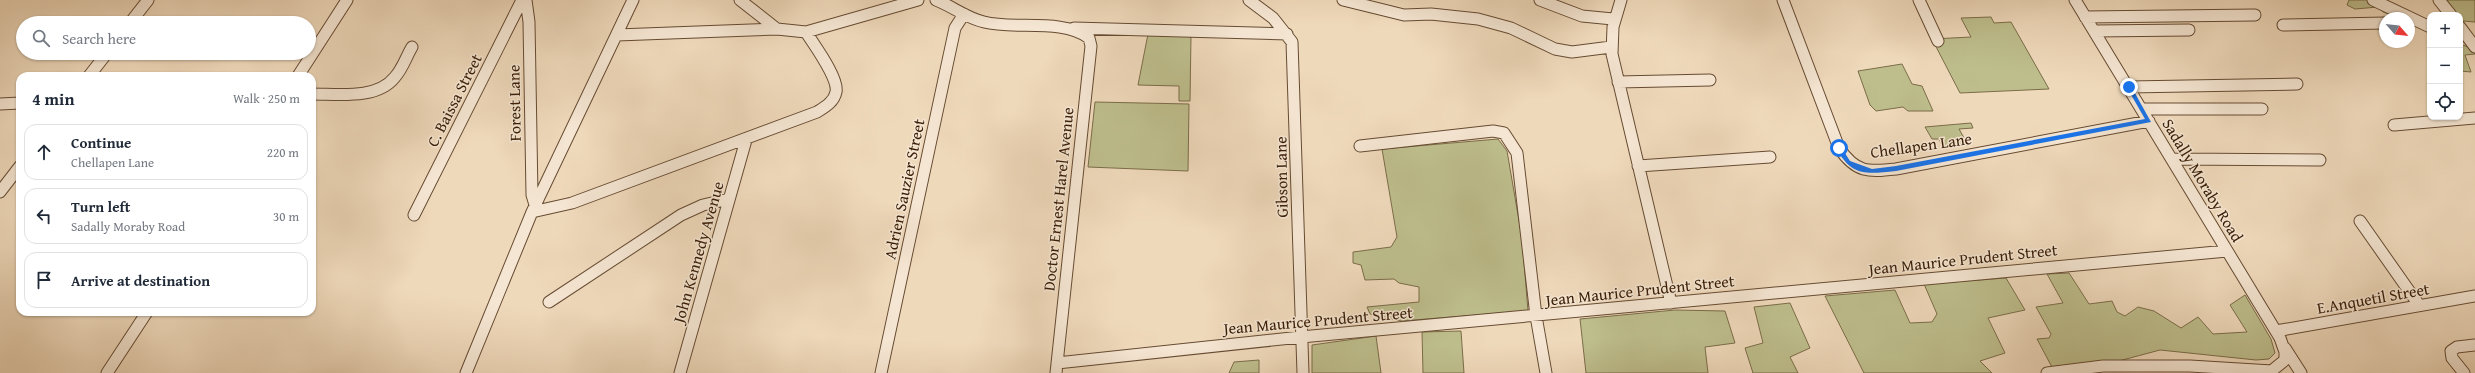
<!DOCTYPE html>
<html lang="en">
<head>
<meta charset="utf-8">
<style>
  body { margin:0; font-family:"Gentium Book Plus",serif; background:#f2f2f3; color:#1f2937 }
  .controls { position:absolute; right:12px; top:12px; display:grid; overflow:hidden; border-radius:8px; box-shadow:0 1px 3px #0004 }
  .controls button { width:36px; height:36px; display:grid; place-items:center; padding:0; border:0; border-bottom:1px solid #e0e1e3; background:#fff; color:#1f2937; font:20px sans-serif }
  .compass { position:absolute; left:2379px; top:12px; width:36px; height:36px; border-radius:50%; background:#fff; box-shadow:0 1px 3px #0004; rotate:118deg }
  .stop { position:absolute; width:12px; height:12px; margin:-9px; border:3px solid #1a73e8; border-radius:50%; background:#fff }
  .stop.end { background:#1a73e8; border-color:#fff; box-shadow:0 1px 4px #0008 }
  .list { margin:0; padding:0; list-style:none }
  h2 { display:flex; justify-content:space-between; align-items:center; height:52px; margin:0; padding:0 16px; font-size:17px }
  h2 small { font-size:13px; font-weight:400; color:#747a83 }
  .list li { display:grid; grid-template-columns:26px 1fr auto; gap:12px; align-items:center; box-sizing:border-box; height:56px; margin:0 8px 8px; padding:0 8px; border:1px solid #e0e1e3; border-radius:12px }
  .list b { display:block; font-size:15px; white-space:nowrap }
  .list p { margin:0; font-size:13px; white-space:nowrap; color:#747a83 }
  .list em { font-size:13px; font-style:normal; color:#747a83 }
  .icon { flex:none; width:22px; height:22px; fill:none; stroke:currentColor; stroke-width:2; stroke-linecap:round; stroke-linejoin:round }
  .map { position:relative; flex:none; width:2475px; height:373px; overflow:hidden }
  .search { position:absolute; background:#fff; box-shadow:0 1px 3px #0004; left:16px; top:16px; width:300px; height:44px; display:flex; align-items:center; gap:10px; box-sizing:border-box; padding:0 14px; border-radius:22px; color:#747a83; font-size:15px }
  .panel { position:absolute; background:#fff; box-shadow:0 1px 3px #0004; left:16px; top:72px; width:300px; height:244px; border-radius:12px }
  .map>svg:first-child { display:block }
</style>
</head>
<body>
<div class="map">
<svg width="2475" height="373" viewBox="0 0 2475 373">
  <rect width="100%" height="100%" fill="#efd9bb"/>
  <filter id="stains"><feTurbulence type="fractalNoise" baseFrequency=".005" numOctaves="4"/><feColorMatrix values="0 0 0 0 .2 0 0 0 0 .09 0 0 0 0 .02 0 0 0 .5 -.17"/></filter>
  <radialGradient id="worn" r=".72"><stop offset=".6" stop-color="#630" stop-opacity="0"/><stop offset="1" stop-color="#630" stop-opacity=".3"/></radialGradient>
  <!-- green -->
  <path fill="#bebe8d" stroke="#7b6d49" d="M2349 0H2369L2394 15 2383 12 2378 7 2355 9 2347 5Z
    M2445 0H2475V22L2463 21Z
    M1991 17 1994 23 2011 22 2049 89 1960 93 1932 39 1971 37 1961 18Z
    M1148 34 1191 36 1190 101H1179V86L1138 85Z
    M2460 44 2471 48 2475 54 2465 55 2471 72 2460 71Z
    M1902 64 1912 84 1922 86 1933 111H1908L1903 107 1876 111 1870 105 1858 71Z
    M1095 102 1189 104 1188 171 1088 167Z
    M1971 123 1973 128 1959 129 1968 145 1943 147 1939 139H1932L1925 127Z
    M1498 139 1507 151 1522 238 1528 311 1401 321 1370 314 1367 307 1419 302V287L1399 283 1394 279 1365 280 1361 265 1353 263V252L1391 247 1397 237 1382 149Z
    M2069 273 2089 304 2112 301 2117 312 2125 316 2138 307 2154 311 2181 328 2198 317 2213 334 2247 332 2230 305 2245 295 2271 339 2275 353 2269 359 2256 360 2160 350 2115 362 2053 369 2037 339 2049 338 2051 334 2036 307 2063 303 2047 274Z
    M2006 278 2025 310 1988 318 2005 353 1980 361 1992 373H1864L1825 296 1895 290 1910 323 1932 322 1937 314 1924 284Z
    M1790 303 1810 348 1790 357 1798 373H1753L1745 348 1763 343 1754 307Z
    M1675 310 1725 311 1735 343 1705 347 1708 373H1586L1580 319Z
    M1461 331 1464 373H1423L1422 332Z
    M1376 336 1381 373H1312V345Z
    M1259 360V373H1229L1234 362Z"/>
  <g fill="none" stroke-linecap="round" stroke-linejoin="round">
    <defs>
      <path id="minor" d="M526 0 529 22 532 195 535 205
        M740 0 777 29 806 32
        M936 0C952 6 966 18 984 22 1016 30 1062 18 1089 38L1091 46 1056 373
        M1249 0 1273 18 1292 42 1303 373
        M1343 0 1404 15 1431 14 1478 19 1511 28 1555 49 1572 52 1611 47
        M1540 0 1582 16 1613 19
        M1621 0 1613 27 1612 54 1671 303
        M1783 0 1839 148C1856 173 1868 172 1896 169L2149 121
        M1919 0 1938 41
        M2075 0 2280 338 2285 352V360L2269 373
        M2373 0 2430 27
        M2439 0 2451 15
        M2085 17 2255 15
        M130 23 148 0
        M2283 25 2385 23
        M2460 27 2475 47
        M1074 28 1287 34
        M2094 31 2189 30
        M617 35 777 29
        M89 76 107 53
        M298 76 347 0
        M1618 82 1710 80
        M2129 87 2297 84
        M312 94C338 94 377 100 395 77 403 68 406 57 412 47
        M0 104 20 103
        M2142 109H2262
        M2394 125 2475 118
        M1360 146 1493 131 1504 133 1517 153 1536 316 1546 373
        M2173 159 2320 160
        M1638 166 1770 157
        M0 192 20 166
        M532 212 572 203 817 112C825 107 834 102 836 92 839 78 814 45 806 32L918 0
        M414 215 522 0
        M2360 221 2419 305
        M549 302 681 215 703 205 729 199
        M2276 331 2475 296
        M2285 348 2301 373
        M1057 363 1301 337 2227 251
        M107 373 147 312
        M466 373 532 212 633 0
        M680 373 746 140
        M881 373 955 28 964 14
        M2047 373 2103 366H2190L2272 371
        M2464 373 2452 358 2451 351 2457 347 2475 345"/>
    </defs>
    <!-- minor casing -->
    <use href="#minor" stroke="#664b32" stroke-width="13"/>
    <!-- minor -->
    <use href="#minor" stroke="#f5e6d3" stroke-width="11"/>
  </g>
  <!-- route -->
  <path fill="#1a73e8" d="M2126 86H2131L2151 122 1896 171C1866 174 1852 177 1836 148L1841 147 1850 161 1872 169 1896 166 2145 119Z"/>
  <g text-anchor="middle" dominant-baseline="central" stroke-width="3" stroke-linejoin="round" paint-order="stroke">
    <!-- street labels -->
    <g font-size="16" fill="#381c05" stroke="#f5e6d3">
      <text transform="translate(454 100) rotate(-63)">C. Baissa Street</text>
      <text transform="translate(514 103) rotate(-91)">Forest Lane</text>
      <text transform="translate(1921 145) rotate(-8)">Chellapen Lane</text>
      <text transform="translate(1281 177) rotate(-91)">Gibson Lane</text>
      <text transform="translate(2203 180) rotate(59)">Sadally Moraby Road</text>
      <text transform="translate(904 189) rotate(-78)">Adrien Sauzier Street</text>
      <text transform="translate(1058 199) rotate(-84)">Doctor Ernest Harel Avenue</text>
      <text transform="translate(698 252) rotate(-74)">John Kennedy Avenue</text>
      <text transform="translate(1963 259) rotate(-6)">Jean Maurice Prudent Street</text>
      <text transform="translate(1640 290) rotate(-6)">Jean Maurice Prudent Street</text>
      <text transform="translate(2373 298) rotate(-10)">E.Anquetil Street</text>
      <text transform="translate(1318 320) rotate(-5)">Jean Maurice Prudent Street</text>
    </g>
  </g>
  <rect width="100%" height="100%" filter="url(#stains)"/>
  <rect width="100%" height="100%" fill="url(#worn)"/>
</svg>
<div class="controls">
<button>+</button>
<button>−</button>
<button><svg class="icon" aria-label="locate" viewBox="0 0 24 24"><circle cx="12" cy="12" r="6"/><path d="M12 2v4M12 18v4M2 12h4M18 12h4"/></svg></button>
</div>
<svg class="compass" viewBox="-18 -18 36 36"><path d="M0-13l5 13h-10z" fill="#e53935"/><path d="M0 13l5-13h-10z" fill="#747a83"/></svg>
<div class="stop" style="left:1839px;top:148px"></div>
<div class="stop end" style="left:2129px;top:87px"></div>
<div class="search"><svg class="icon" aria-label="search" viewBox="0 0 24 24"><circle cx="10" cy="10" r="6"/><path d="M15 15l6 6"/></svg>Search here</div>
<section class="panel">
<h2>4 min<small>Walk · 250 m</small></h2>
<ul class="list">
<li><svg class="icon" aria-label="ahead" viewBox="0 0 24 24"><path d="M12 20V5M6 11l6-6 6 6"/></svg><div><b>Continue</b><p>Chellapen Lane</p></div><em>220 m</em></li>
<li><svg class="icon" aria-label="left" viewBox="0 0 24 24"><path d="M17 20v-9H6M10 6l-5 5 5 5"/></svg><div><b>Turn left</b><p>Sadally Moraby Road</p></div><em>30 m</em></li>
<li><svg class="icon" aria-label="arrive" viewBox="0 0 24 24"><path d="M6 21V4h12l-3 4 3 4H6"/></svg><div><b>Arrive at destination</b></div></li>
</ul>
</section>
</div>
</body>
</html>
